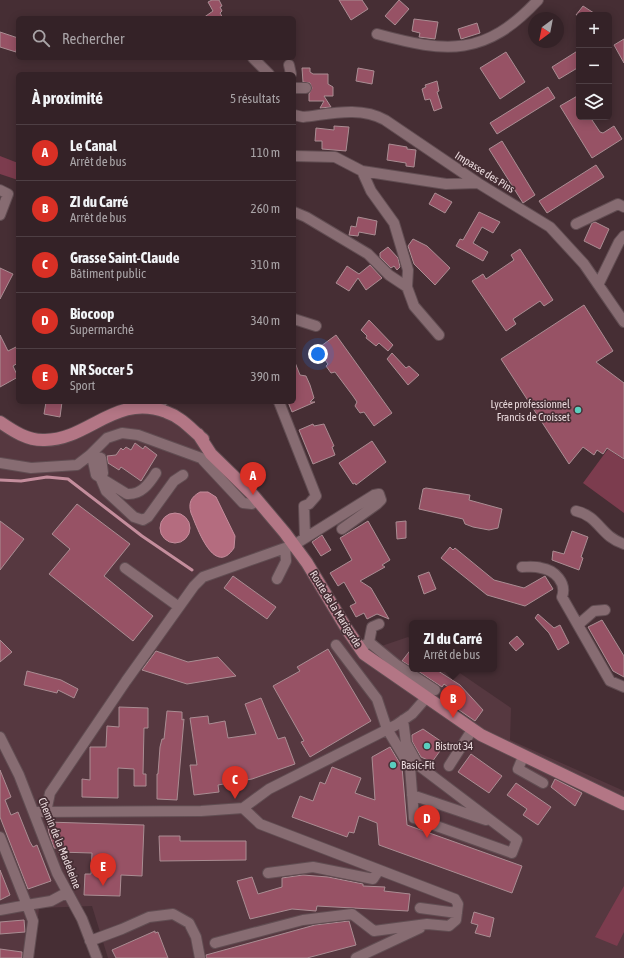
<!DOCTYPE html>
<html lang="fr">
<head>
<meta charset="utf-8">
<style>
  body { margin:0; font-family:"Asap Condensed",sans-serif; background:#3f2f33; color:#f1f3f6 }
  .controls { position:absolute; right:12px; top:12px; display:grid; overflow:hidden; border-radius:6px; box-shadow:0 2px 10px #0003 }
  .controls button { width:36px; height:36px; display:grid; place-items:center; padding:0; border:0; border-bottom:1px solid #4e3f44; background:#342227; color:#f1f3f6; font:20px sans-serif }
  .compass { position:absolute; left:528px; top:12px; width:36px; height:36px; border-radius:50%; background:#342227; box-shadow:0 2px 10px #0003; rotate:212deg }
  .you { position:absolute; left:318px; top:354px; width:14px; height:14px; margin:-10px; border:3px solid #fff; border-radius:50%; background:#1a73e8; box-shadow:0 0 0 6px #1a73e833 }
  .badge { display:grid; place-items:center; width:26px; height:26px; border-radius:50%; background:#d93025; color:#fff; font-size:13px; font-weight:700 }
  .pin { position:absolute; translate:-50% -33px; filter:drop-shadow(0 1px 2px #0008) }
  .pin::after { content:''; position:absolute; top:21px; width:14px; height:12px; background:inherit; clip-path:polygon(0 0,100% 0,50% 100%) }
  .popup { position:absolute; left:409px; top:620px; width:88px; height:52px; box-sizing:border-box; display:grid; place-content:center; border-radius:6px; background:#342227; filter:drop-shadow(0 1px 3px #0005); font-size:13px; white-space:nowrap; color:#a9a4a7 }
  .popup b { font-size:15px; color:#f1f3f6 }
  .popup::after { content:''; position:absolute; left:50%; top:100%; margin-left:-8px; border:8px solid transparent; border-top-color:#342227 }
  .list { margin:0; padding:0; list-style:none }
  h2 { display:flex; justify-content:space-between; align-items:center; height:52px; margin:0; padding:0 16px; font-size:17px }
  h2 small { font-size:13px; font-weight:400; color:#a9a4a7 }
  .list li { display:grid; grid-template-columns:26px 1fr auto; gap:12px; align-items:center; box-sizing:border-box; height:56px; padding:0 16px; border-top:1px solid #4e3f44 }
  .list b { display:block; font-size:15px; white-space:nowrap }
  .list p { margin:0; font-size:13px; white-space:nowrap; color:#a9a4a7 }
  .list em { font-size:13px; font-style:normal; color:#a9a4a7 }
  .icon { flex:none; width:22px; height:22px; fill:none; stroke:currentColor; stroke-width:2; stroke-linecap:round; stroke-linejoin:round }
  .map { position:relative; flex:none; width:624px; height:958px; overflow:hidden }
  .search { position:absolute; background:#342227; box-shadow:0 2px 10px #0003; left:16px; top:16px; width:280px; height:44px; display:flex; align-items:center; gap:10px; box-sizing:border-box; padding:0 14px; border-radius:6px; color:#a9a4a7; font-size:15px }
  .panel { position:absolute; background:#342227; box-shadow:0 2px 10px #0003; left:16px; top:72px; width:280px; height:332px; border-radius:6px }
  .map>svg:first-child { display:block }
</style>
</head>
<body>
<div class="map">
<svg width="624" height="958" viewBox="0 0 624 958">
  <rect width="100%" height="100%" fill="#462e34"/>
  <!-- built -->
  <path fill="#563840" d="M142 408 192 424 281 533 364 652 408 637 412 640V669H454L511 708 510 740 624 791V958H108L92 906 39 908 34 958H0V421L42 439Z"/>
  <!-- green -->
  <path fill="#7c3c4e" d="M0 156 18 163V180L0 174Z
    M608 449 624 460V513L583 483Z
    M624 886V932L617 946 595 937Z"/>
  <!-- water -->
  <path fill="#b46c7f" stroke="#c48d9c" d="M200 492H208L216 497 235 536 234 548C214 578 197 527 191 513 188 503 191 497 200 492Z
    M160 528a15 15 0 1 1 30 0a15 15 0 1 1-30 0Z"/>
  <g fill="none" stroke-linecap="round" stroke-linejoin="round">
    <!-- stream -->
    <path stroke="#c48d9c" stroke-width="3" d="M0 480 21 481 47 477 68 479 142 536 192 570"/>
  </g>
  <!-- building -->
  <path fill="#975265" stroke="#aa8d93" d="M212 0H219L222 6 220 7 222 11 220 13 223 18H203L213 11 208 2Z
    M339 0H362L368 9 351 20Z
    M399 0 409 9 395 25 385 16Z
    M583 6 597 15H576Z
    M414 19 438 22 435 39 419 37 420 33 412 31Z
    M477 23 480 33 461 39 458 29Z
    M0 32 18 38 16 52 0 47Z
    M624 39V63L614 45Z
    M579 50V67L559 79 552 67Z
    M506 52 525 82 500 99 480 68Z
    M302 68H310V72L313 74H328V84L333 87V96H324L331 107 320 108 324 101H309V94L312 88 310 83 303 82Z
    M358 68 374 71 372 84 356 81Z
    M437 81 439 91 437 92 442 108 434 111 430 99 425 100 422 89 426 87 425 85Z
    M548 87 555 98 497 134 490 123Z
    M579 95V117H590L600 132 603 133 614 126 622 139 592 158 560 106Z
    M334 126 349 127 346 151 322 149V141H315L316 128 334 130Z
    M502 141 535 195 523 203 489 149Z
    M389 144 407 147V149L416 150 414 167 406 166V163L387 160Z
    M596 165 604 177 547 213 539 201Z
    M435 193 452 202 445 213 429 204Z
    M479 212 500 222 493 233 482 227 473 243 488 252 483 261 456 246 460 239 463 240Z
    M358 217 377 221 375 235 359 232 358 236 349 235 351 226 356 227Z
    M595 222 609 229 600 249 584 241 592 223Z
    M413 239 427 246 450 268 435 285 414 264 408 246Z
    M388 247 398 258 400 267 397 270 394 266 391 268 380 257V253Z
    M520 249 553 300 544 306 540 301 513 319 516 324 506 331 472 281 483 274 486 279 514 260 511 255Z
    M370 265 382 278 366 290 358 278 349 291 336 283 347 266 359 274Z
    M0 268 13 274 0 299Z
    M584 305 613 351 596 362 624 383V459L607 448 603 454 597 450 594 455 583 447 569 464 501 359Z
    M369 320 393 345 388 351 379 343 376 346 366 338 367 336 361 330Z
    M0 335 8 351 18 346V363L13 366 18 377 0 387Z
    M336 335 392 413 374 426 364 412 360 413 355 406 357 402 353 396 335 372 331 373 326 366 328 364 317 349Z
    M392 353 406 368 409 366 419 375 408 385 387 359Z
    M294 360 300 375 306 376 310 385 314 398 310 402H315L292 412 288 402H294Z
    M46 402H62L60 417 44 414Z
    M313 424 314 426 324 424 334 446 332 447 335 455 313 464 299 430Z
    M372 441 386 462 356 485 355 483 353 484 339 463Z
    M135 443 143 449 145 446 157 455 141 481 121 467 119 470 108 463 107 456 116 455 121 448 123 450 126 447 131 450Z
    M426 488 470 495 469 500 502 509 498 528 489 530 473 527 465 524 463 519 419 509 423 489Z
    M77 504 130 544 104 576 153 616 133 641 49 574 70 549 52 534Z
    M0 521 24 539 0 570Z
    M368 521 390 560 382 565 385 567 360 581 371 588 389 619 377 614 367 619 364 613 356 617 350 606 356 603 344 582 338 586 330 573 352 560 340 538Z
    M406 521V538L397 539 396 522Z
    M572 531 588 537 581 557 583 558 579 570 552 560 553 551 564 554Z
    M322 535 331 550 321 556 312 542Z
    M450 547 453 550 455 548 494 580 524 588 545 576 553 589 525 606 487 595 441 558Z
    M429 572 436 589 424 594 418 576Z
    M233 576 276 607 267 619 224 588Z
    M538 614 554 628 560 625 569 643 558 650 549 633 535 618Z
    M602 620 624 656V677L613 671 588 627Z
    M517 636 524 644 516 651 509 643Z
    M0 640 12 652 0 662Z
    M412 648V667L402 661Z
    M328 649 371 721 310 757 301 742 304 741 273 686 300 671 297 667Z
    M156 651 188 662 218 657 236 676 187 684 142 670Z
    M415 669H435L460 685 483 710 475 721 452 705 459 695 444 684 442 687Z
    M27 671 61 680 78 689 74 698 58 690 57 693 24 685Z
    M261 698 278 739 285 737 295 764 252 779 218 785 219 792 194 795 190 765H197L190 718 208 716 209 724 225 721 228 738 256 734 245 704Z
    M119 707 148 708V728H144L143 774H146V786H134V769L118 768V798L82 797V779L90 780V747H106L107 726 119 727Z
    M167 711 182 712V720L184 719 177 800 157 799V774H158L160 747 162 739H164Z
    M423 729 445 744 432 762 421 757 412 741V735Z
    M390 747 402 767 407 825 522 866 512 893 379 845 377 823 359 816 354 833 349 832 347 837 292 817 300 796 313 801 320 782 325 784 332 767 361 778 355 793 375 800 372 757Z
    M471 754 502 776 489 793 458 772Z
    M0 770 11 797 5 800 11 815 18 812 30 842 33 847 37 845 51 881 28 889 0 817Z
    M555 779 582 793 575 806 551 787Z
    M516 783 551 807 538 825 523 815 527 809 507 795Z
    M47 822 144 825 142 876 121 875 120 896 84 895 85 874H91L92 853 58 852V848H54L49 833Z
    M159 836H180V841H246V860L160 861Z
    M0 870 10 895 0 900Z
    M303 875 328 877 363 884V886L385 887 384 891 410 894 408 911 317 906 316 911 292 909 250 919 237 881 252 877 258 894 282 887V878Z
    M474 912 494 918 490 937 475 933 478 925 471 923Z
    M24 920 25 932 0 934V922Z
    M349 921 356 945 307 958H206V955L315 925Z
    M155 931V933L158 932 168 958H116L112 950Z
    M0 949 22 952V958H0Z"/>
  <g fill="none" stroke-linecap="round" stroke-linejoin="round">
    <defs>
      <path id="minor" d="M377 34C447 53 485 57 538 0
        M253 58 269 74
        M289 65 291 74
        M294 88H306
        M294 115 303 117C330 114 360 106 385 120L478 183 550 227 584 264 624 322
        M294 156 335 157 362 171 446 184 478 183
        M0 190 8 194 0 215
        M294 212 306 217 368 254 389 275 407 287 408 270 394 223 371 191 362 171
        M576 224 618 204 624 207
        M599 283 619 242 624 236
        M407 287 414 306 439 335
        M294 319 316 326
        M279 402 316 496 309 504 304 506 305 537
        M159 410 162 402
        M94 451 95 456 93 461 96 475 127 494C141 495 149 484 156 473
        M95 456 101 458 103 473 101 479 106 491 134 517 143 520 148 517 174 481 183 475
        M0 463 31 468 77 465 90 455 107 438 122 433 138 435 201 458 243 503 252 504 257 499
        M576 511C599 516 601 537 624 544
        M288 547 294 545 374 495 379 494 381 500 377 504 342 529
        M522 567C528 567 535 566 541 568 555 570 567 583 562 597L610 681 624 687
        M125 568 179 607
        M579 624 594 611 605 610
        M369 642 372 627 379 624
        M336 645 377 699 387 729 410 767 414 818 512 853 517 840 418 765 406 743 403 720
        M360 649 369 642 397 665 435 690
        M0 737 19 775 57 873 82 919 97 958
        M523 757 518 769 543 783
        M449 766 472 730
        M412 795 486 820
        M34 812 201 811 243 808 269 789 396 725 412 714 426 698
        M46 812 50 793 126 681 194 586 203 577 285 548 286 561 277 579
        M0 837 27 905 51 901 66 893
        M268 873 313 867 373 879 379 870
        M420 908 457 913
        M0 910 27 905 33 921 28 958
        M90 941 122 929 149 917 173 914 189 923 196 937 200 958
        M215 943 303 920 352 914 374 931 427 924 449 926 456 920 458 904 455 899 260 824 243 808
        M356 958 420 928"/>
      <path id="major" d="M0 422C13 431 28 441 45 440 88 440 116 393 166 412 181 417 191 429 203 439
        M198 434 211 454 253 495 285 533 307 563 348 631 364 654 481 735 624 804"/>
    </defs>
    <!-- minor casing -->
    <use href="#minor" stroke="#614d52" stroke-width="12"/>
    <!-- major casing -->
    <use href="#major" stroke="#614d52" stroke-width="14"/>
    <!-- minor -->
    <use href="#minor" stroke="#876c72" stroke-width="10"/>
    <!-- major -->
    <use href="#major" stroke="#b37685" stroke-width="12"/>
  </g>
  <!-- markers -->
  <g fill="#59cebe" stroke="#462e34" stroke-width="1.5">
    <circle cx="578" cy="410" r="4"/>
    <circle cx="427" cy="746" r="4"/>
    <circle cx="393" cy="765" r="4"/>
  </g>
  <g text-anchor="middle" dominant-baseline="central" stroke-width="3.5" stroke-linejoin="round" paint-order="stroke">
    <!-- street labels -->
    <g font-size="11" fill="#ebdbde" stroke="#462e34">
      <text transform="translate(485 172) rotate(32)">Impasse des Pins</text>
      <text transform="translate(336 609) rotate(58)">Route de la Marigarde</text>
      <text transform="translate(60 843) rotate(68)">Chemin de la Madeleine</text>
    </g>
    <!-- poi labels -->
    <g font-size="11" fill="#ebdbde" stroke="#462e34" text-anchor="start">
      <text x="570" y="404" text-anchor="end">Lycée professionnel<tspan x="570" dy="13">Francis de Croisset</tspan></text>
      <text x="435" y="746">Bistrot 34</text>
      <text x="401" y="765">Basic-Fit</text>
    </g>
  </g>
</svg>
<div class="controls">
<button>+</button>
<button>−</button>
<button><svg class="icon" aria-label="layers" viewBox="0 0 24 24"><path d="M12 4l9 5-9 5-9-5zM3 14l9 5 9-5"/></svg></button>
</div>
<svg class="compass" viewBox="-18 -18 36 36"><path d="M0-13l5 13h-10z" fill="#e53935"/><path d="M0 13l5-13h-10z" fill="#a9a4a7"/></svg>
<div class="you"></div>
<div class="pin badge" style="left:253px;top:495px">A</div>
<div class="pin badge" style="left:453px;top:718px">B</div>
<div class="popup"><b>ZI du Carré</b>Arrêt de bus</div>
<div class="pin badge" style="left:235px;top:799px">C</div>
<div class="pin badge" style="left:427px;top:838px">D</div>
<div class="pin badge" style="left:103px;top:886px">E</div>
<div class="search"><svg class="icon" aria-label="search" viewBox="0 0 24 24"><circle cx="10" cy="10" r="6"/><path d="M15 15l6 6"/></svg>Rechercher</div>
<section class="panel">
<h2>À proximité<small>5 résultats</small></h2>
<ul class="list">
<li><span class="badge">A</span><div><b>Le Canal</b><p>Arrêt de bus</p></div><em>110 m</em></li>
<li><span class="badge">B</span><div><b>ZI du Carré</b><p>Arrêt de bus</p></div><em>260 m</em></li>
<li><span class="badge">C</span><div><b>Grasse Saint-Claude</b><p>Bâtiment public</p></div><em>310 m</em></li>
<li><span class="badge">D</span><div><b>Biocoop</b><p>Supermarché</p></div><em>340 m</em></li>
<li><span class="badge">E</span><div><b>NR Soccer 5</b><p>Sport</p></div><em>390 m</em></li>
</ul>
</section>
</div>
</body>
</html>
